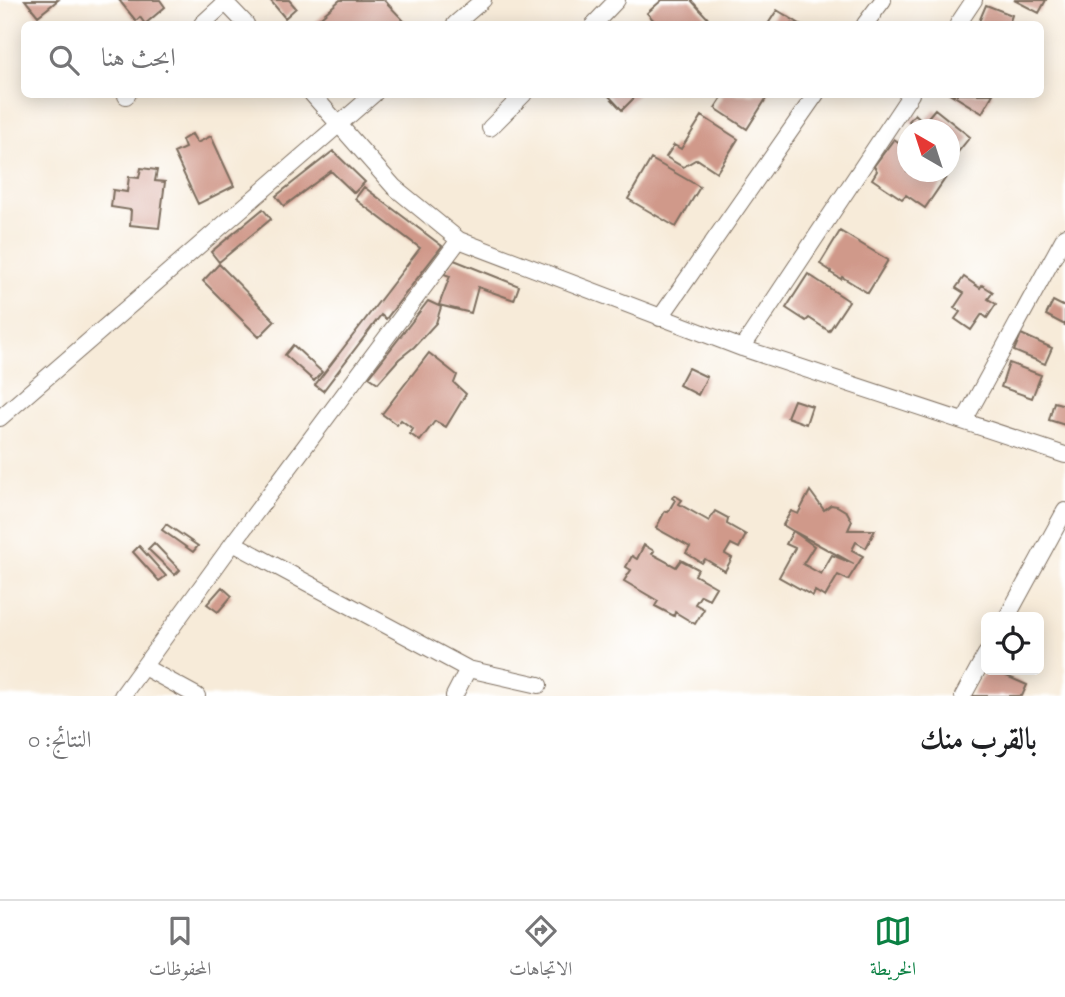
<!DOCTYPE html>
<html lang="ar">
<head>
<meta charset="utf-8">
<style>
  body { margin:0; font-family:"Sorts Mill Goudy",Amiri,serif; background:#f6f6f6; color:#202124; direction:rtl }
  .controls { position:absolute; right:21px; bottom:21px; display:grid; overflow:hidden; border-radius:10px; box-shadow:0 4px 18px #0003 }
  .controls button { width:63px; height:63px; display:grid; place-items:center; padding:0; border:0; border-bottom:2px solid #e0e0e0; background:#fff; color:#202124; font:35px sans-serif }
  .compass { position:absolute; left:897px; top:119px; width:63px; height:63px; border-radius:50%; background:#fff; box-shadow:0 4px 18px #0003; rotate:321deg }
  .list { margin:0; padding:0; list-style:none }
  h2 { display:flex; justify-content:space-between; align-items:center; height:91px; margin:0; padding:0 28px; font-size:30px }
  h2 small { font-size:23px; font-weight:400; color:#757577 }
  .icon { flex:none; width:38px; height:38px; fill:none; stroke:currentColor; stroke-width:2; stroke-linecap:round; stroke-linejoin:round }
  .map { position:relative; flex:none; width:1065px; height:696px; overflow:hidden; direction:ltr }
  .search { position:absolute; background:#fff; box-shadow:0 4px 18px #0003; left:21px; right:21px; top:21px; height:77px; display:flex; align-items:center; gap:18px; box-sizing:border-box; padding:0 24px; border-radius:10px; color:#757577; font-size:26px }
  .sheet { height:203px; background:#fff }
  nav { display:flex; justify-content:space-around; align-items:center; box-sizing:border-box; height:98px; border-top:2px solid #e0e0e0; background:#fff; font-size:19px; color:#757577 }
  nav a { display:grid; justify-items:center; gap:4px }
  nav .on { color:#0b8043 }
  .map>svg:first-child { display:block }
</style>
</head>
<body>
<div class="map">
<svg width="1065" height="696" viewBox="0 0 1065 696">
  <rect width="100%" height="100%" fill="#fff"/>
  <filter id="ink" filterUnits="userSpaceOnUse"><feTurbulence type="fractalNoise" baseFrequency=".0143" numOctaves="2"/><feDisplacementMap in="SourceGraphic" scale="14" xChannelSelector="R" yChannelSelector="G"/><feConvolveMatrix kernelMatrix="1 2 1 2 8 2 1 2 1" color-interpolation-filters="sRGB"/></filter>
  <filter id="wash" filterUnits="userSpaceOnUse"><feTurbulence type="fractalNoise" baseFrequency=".00686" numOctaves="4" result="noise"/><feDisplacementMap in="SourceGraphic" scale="28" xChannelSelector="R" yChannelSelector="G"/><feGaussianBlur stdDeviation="1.57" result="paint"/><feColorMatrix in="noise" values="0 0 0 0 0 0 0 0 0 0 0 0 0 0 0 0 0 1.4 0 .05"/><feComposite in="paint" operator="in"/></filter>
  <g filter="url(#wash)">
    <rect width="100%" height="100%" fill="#f7ebd9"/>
    <g id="blocks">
      <!-- building -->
      <path fill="#d0998a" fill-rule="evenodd" d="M25 0H58L38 16Z
        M119 0H160L165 7 145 24 140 17 136 21Z
        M270 0H289L296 8 285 18Z
        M340 0H384L405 22 402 24H313Z
        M662 0H691L713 24H657L647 13Z
        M1014 0H1046L1039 13Z
        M986 5 1012 15 1009 24H978Z
        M777 10 800 24H768Z
        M607 94H638L622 110Z
        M724 94H769L747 129 715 108Z
        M951 94H993L982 113Z
        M935 109 970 137 950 162V130H913L916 126 909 121 915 114 924 122Z
        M702 116 738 139 717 172 697 159 683 167 666 157 674 145 681 149Z
        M192 134 197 143 211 136 234 186 198 204 174 153 185 148 182 140Z
        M894 139 903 145 906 140 907 141V172H950V165L953 167 925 208 906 195 902 199 872 179 877 171 874 166Z
        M333 151 365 182 354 193 331 171 284 206 276 196Z
        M651 159 700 187 676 227 628 199Z
        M141 168 157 170 155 181 165 182 159 228 130 225 131 210 111 207 113 190 127 192 129 177 139 178Z
        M364 187 442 246 386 319 381 315 323 391 315 385 420 248 355 199Z
        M263 209 271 219 219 262 211 252Z
        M840 231 888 260 868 293 842 277 841 279 831 273V271L820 264Z
        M454 260 519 286 514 300 478 287 471 313 439 305 450 276 444 274Z
        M219 264 275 321 259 337 203 281Z
        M808 274 849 301 829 331 809 318 806 321 786 308Z
        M964 277 980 288 982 285 993 292 988 299 996 304 987 318 982 314 971 330 955 319 960 312 954 308 964 293 956 288Z
        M428 301 441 307 436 323 414 347 399 359 378 383 369 377Z
        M1053 301 1065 307V325L1046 315Z
        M1021 334 1052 348 1045 364 1014 351Z
        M293 345 322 372 314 381 285 355Z
        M429 353 457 375 454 383 466 394 446 427 435 421 420 441 410 434 413 429 401 420 397 425 382 414Z
        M1009 363 1041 375 1032 398 1001 387Z
        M688 368 707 377 698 395 679 385Z
        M794 400 812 406 806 424 787 417Z
        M1054 402 1065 405V425L1049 420Z
        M810 491 824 510 831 505 837 506 847 512 852 521 848 530H875L866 548 856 542 852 550 863 556 848 580 838 575 825 597 815 591 813 596 779 577 795 548 786 544 793 531 783 525 791 511 798 514ZM793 531 854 564 832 555 821 574 803 564 814 546Z
        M674 495 682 500 679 504 709 521 715 511 728 518 727 524 746 535 739 548 731 544 725 554 732 558 725 571 705 559 702 563 686 553 690 547 656 528 665 511 668 512 675 500 672 498Z
        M166 524 198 546 193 552 162 530Z
        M154 543 180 570 175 575 148 549Z
        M644 545 654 551 652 554 676 567 681 560 698 569 695 575 716 587 709 599 701 595 695 604 704 609 695 624 675 612 674 616 655 606 658 601 624 581 631 570 626 567 632 556 637 559Z
        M139 546 166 576 159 581 133 552Z
        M222 587 232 596 218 612 207 604Z
        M986 670H993L1027 685 1022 696H971Z"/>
    </g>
  </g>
  <g filter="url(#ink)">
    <use href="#blocks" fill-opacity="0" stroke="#7d6e5f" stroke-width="2"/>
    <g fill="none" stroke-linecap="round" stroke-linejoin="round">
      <defs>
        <path id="street" d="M223 0 246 24
          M202 24 225 3
          M455 24 483 0
          M594 24 617 0
          M865 24 883 0
          M958 24 974 0
          M312 94 394 187 459 240 742 348 1065 455
          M126 96 128 94
          M490 128 524 94
          M660 318 816 94
          M742 348 911 94
          M0 418 374 94
          M964 421 1065 236
          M233 543 468 669 454 696
          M1007 617 1065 511
          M144 667 197 696
          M468 669 539 685
          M122 696 233 543 459 240
          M963 696 986 654"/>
      </defs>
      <!-- street casing -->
      <use href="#street" stroke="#7d6e5f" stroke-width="18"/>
      <!-- street -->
      <use href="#street" stroke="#fff" stroke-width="16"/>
    </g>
  </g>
</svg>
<div class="controls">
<button><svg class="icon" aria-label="locate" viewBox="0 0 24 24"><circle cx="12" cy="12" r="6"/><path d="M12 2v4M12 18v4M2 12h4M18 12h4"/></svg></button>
</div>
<svg class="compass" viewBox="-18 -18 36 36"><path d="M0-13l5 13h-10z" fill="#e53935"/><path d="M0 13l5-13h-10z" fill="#757577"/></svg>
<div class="search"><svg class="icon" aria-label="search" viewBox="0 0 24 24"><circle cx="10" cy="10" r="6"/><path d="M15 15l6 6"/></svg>ابحث هنا</div>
</div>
<section class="sheet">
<h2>بالقرب منك<small>النتائج: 0</small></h2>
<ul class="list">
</ul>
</section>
<nav>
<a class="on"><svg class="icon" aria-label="map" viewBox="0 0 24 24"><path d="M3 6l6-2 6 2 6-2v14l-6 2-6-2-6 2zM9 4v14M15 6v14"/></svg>الخريطة</a>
<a><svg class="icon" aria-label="directions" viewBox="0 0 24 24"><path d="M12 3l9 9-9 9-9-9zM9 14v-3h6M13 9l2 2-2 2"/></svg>الاتجاهات</a>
<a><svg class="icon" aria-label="saved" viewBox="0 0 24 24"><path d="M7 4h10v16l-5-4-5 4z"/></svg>المحفوظات</a>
</nav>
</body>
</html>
